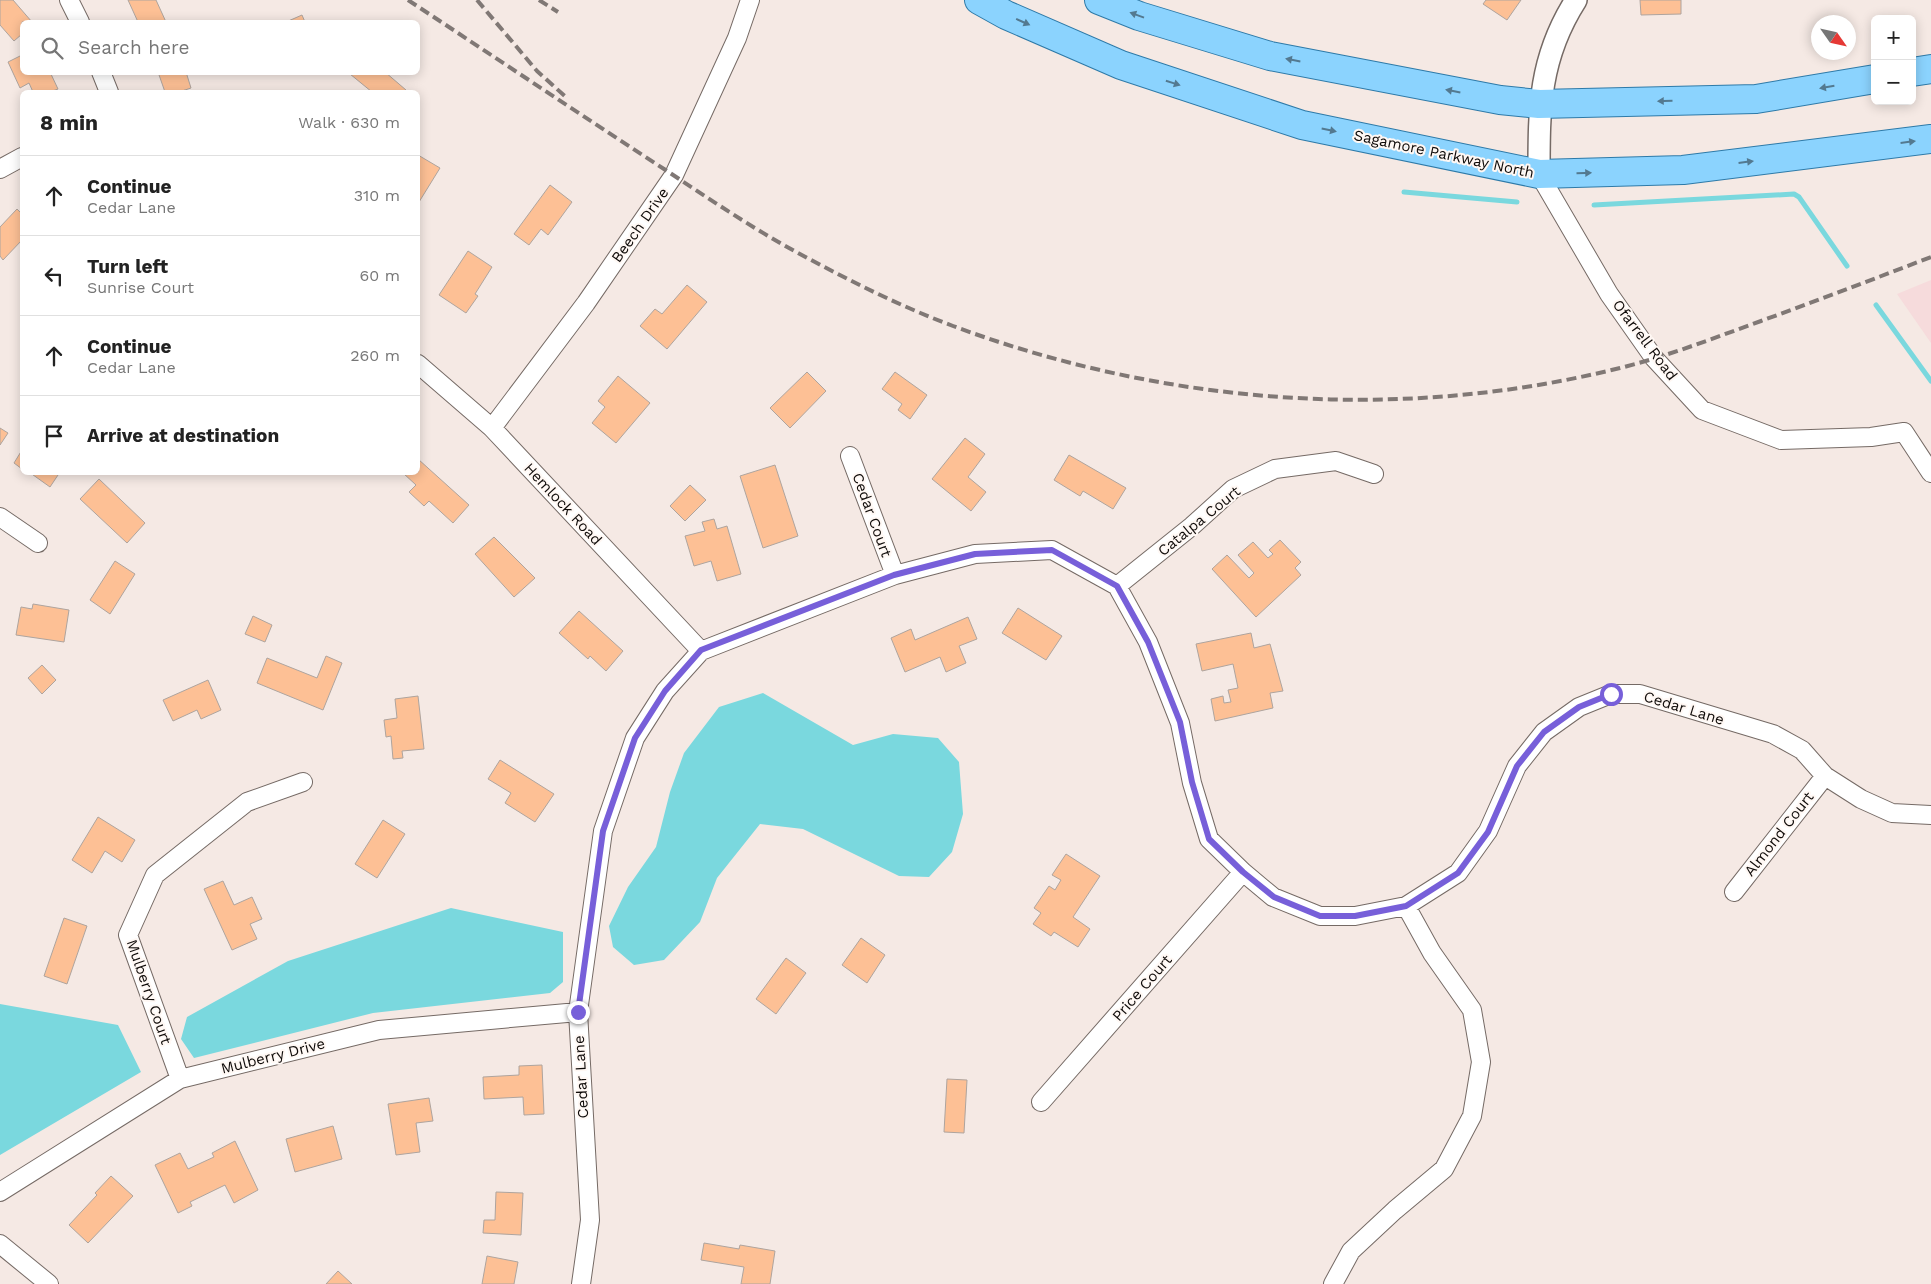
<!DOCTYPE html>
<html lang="en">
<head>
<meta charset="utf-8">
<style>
  body { margin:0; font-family:"Work Sans",sans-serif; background:#f2f2f2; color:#222 }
  .controls { position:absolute; right:15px; top:15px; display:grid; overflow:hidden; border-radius:8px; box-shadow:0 2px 12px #0003 }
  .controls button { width:45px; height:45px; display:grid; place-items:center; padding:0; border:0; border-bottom:1px solid #e0e0e0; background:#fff; color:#222; font:25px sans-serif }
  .compass { position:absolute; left:1811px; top:15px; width:45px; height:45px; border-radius:50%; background:#fff; box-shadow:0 2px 12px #0003; rotate:124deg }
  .stop { position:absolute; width:15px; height:15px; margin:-11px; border:4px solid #775fd9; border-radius:50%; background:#fff }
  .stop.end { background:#775fd9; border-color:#fff; box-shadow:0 1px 5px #0008 }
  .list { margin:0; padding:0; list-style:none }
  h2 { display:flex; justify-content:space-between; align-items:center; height:65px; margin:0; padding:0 20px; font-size:21px }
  h2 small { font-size:16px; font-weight:400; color:#767676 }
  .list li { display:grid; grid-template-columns:32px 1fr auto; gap:15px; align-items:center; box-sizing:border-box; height:80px; padding:0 20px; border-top:1px solid #e0e0e0 }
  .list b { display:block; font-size:19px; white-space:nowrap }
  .list p { margin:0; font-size:16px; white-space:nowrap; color:#767676 }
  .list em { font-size:16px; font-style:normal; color:#767676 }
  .icon { flex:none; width:28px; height:28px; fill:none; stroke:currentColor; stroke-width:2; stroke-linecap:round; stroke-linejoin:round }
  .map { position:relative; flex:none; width:1931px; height:1284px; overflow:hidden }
  .search { position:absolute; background:#fff; box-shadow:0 2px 12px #0003; left:20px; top:20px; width:400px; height:55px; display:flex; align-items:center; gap:12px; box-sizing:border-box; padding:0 18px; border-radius:8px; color:#767676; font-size:19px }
  .panel { position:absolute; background:#fff; box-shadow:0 2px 12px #0003; left:20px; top:90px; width:400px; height:385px; border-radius:8px }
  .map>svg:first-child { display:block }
</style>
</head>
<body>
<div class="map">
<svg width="1931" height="1284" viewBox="0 0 1931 1284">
  <rect width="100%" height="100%" fill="#f5e9e4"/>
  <!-- industrial -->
  <path fill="#f6dbdc" d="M1931 280V343L1897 294Z"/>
  <!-- water -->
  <path fill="#7ad8de" d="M763 693 853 745 893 734 938 738 959 762 963 814 952 852 929 877 899 876 803 829 760 824 717 878 700 922 664 960 634 965 613 947 609 926 628 887 656 847 670 792 684 753 719 707Z
    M451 908 563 932V982L550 993 373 1013 194 1058 181 1039 187 1017 288 961Z
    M0 1004 118 1025 141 1072 0 1155Z"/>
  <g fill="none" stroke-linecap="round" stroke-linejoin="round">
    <!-- stream -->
    <path stroke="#7ad8de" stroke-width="5" d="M1404 192 1517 202
      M1594 205 1794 194 1799 197 1847 266
      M1876 305 1931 381"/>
  </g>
  <!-- building -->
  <path fill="#fdc095" stroke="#aea49e" d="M0 0H13L32 22H22V34L14 41 0 25Z
    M128 0H156L166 22H138Z
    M1486 0H1521L1507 20 1483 4Z
    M1640 0H1681V14L1641 15Z
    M302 15 305 22H286Z
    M22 55V72H50L58 89 50 92H33L29 83 20 88 8 62Z
    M158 72H186L191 88 179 92H165Z
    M351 72H385L406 90 404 92H372L350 74Z
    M418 155 440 168 419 202 418 201Z
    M550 185 572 202 548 235 541 229 529 245 514 234Z
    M17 209 22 214V240L3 260 0 256V227Z
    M468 251 492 267 475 294 478 296 466 313 439 295Z
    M687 285 707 302 667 349 640 326 655 309 662 314Z
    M807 372 826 391 790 428 770 408Z
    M895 372 927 395 910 419 898 410 902 404 882 389Z
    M618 376 650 403 616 443 592 423 605 407 598 401Z
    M0 428 8 433 0 445Z
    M965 438 985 454 968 477 986 492 971 511 932 479Z
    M22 450V469L14 463Z
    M1069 455 1126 488 1113 509 1083 491 1080 496 1054 480Z
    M418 459 469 505 453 523 429 501 424 506 409 492 416 485 403 473 418 472Z
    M775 465 798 536 763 548 740 476Z
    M29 472H60L50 487Z
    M99 479 145 523 127 543 80 499Z
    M690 485 706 500 685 521 670 506Z
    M714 519 717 529 727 526 741 574 717 581 711 561 694 566 685 536 705 531 702 522Z
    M494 537 535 578 514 597 475 554Z
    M1280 540 1301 562 1295 568 1301 575 1256 617 1212 569 1227 555 1249 578 1254 573 1238 555 1253 542 1268 558 1273 554 1269 550Z
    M115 561 135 574 110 614 90 600Z
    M33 604 69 610 64 642 16 635 21 607 32 609Z
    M1018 608 1062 636 1046 660 1002 633Z
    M579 611 623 651 606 671 590 656 588 659 559 633Z
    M253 616 272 625 265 642 245 634Z
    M968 617 977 639 959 646 966 663 946 672 940 657 905 672 891 638 911 629 915 640Z
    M1251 633 1254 648 1270 644 1283 691 1270 693 1273 708 1215 721 1211 699 1223 696 1224 703 1231 702 1228 690 1238 688 1233 664 1202 671 1196 644Z
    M326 656 342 663 323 710 257 683 267 658 317 678Z
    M42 665 56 680 42 694 28 678Z
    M208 680 221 710 201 719 197 710 173 721 163 700Z
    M418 696 424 749 402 751 403 758 393 759 391 736 386 737 384 720 397 718 395 699Z
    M500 760 554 794 535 822 505 803 511 793 488 779Z
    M98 817 135 840 122 862 105 851 92 873 72 860Z
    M383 820 405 834 377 878 355 864Z
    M1066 854 1100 876 1073 917 1090 929 1078 947 1054 932 1051 936 1033 924 1041 913 1034 908 1049 886 1055 890 1061 880 1052 875Z
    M223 881 234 905 252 897 262 919 250 924 257 939 232 950 204 889Z
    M64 918 87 926 67 984 44 976Z
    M861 938 885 955 867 983 842 965Z
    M786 958 806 973 776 1014 756 999Z
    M542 1065 544 1114 524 1115 523 1097 484 1099 483 1077 519 1075V1066Z
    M947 1079 967 1080 964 1133 944 1132Z
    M429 1098 433 1121 416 1123 420 1152 396 1155 388 1104Z
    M333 1126 342 1159 295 1172 286 1139Z
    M235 1141 258 1190 234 1203 225 1185 190 1202 192 1206 178 1213 155 1165 180 1153 188 1169 214 1157 212 1153Z
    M111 1176 133 1196 88 1243 69 1225 97 1195 95 1193Z
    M496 1192 523 1193 521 1235 483 1233 484 1220H495Z
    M704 1243 739 1249 740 1245 775 1251 770 1284H741L744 1267 701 1260Z
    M487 1256 518 1262 514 1284H482Z
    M338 1271 352 1284H326Z"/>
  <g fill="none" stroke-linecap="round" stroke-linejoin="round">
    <defs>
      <path id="minor" d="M69 0 80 22
        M101 72 109 92
        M0 169 22 157
        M1539 174 1609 294 1654 358 1702 410 1781 440 1871 437 1904 432 1931 473
        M418 364 492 428 701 651
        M492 428 586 303 674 175 737 38 750 0
        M850 456 895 575
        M0 517 38 543
        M1117 586 1148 642 1180 723 1192 783 1209 839 1243 872 1273 897 1320 916H1355L1406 906 1458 873 1488 831 1517 766 1544 732 1579 707 1611 694H1640L1773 734 1802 750 1825 776 1861 799 1892 813 1931 815
        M1117 586 1192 526 1233 489 1275 469 1336 461 1374 474
        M1734 892 1825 776
        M180 1079 128 935 155 875 247 802 303 782
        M1041 1102 1243 872
        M0 1192 180 1079 379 1030 578 1012
        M0 1244 49 1284
        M581 1284 590 1220 578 1012 603 831 635 738 665 691 701 651 895 575 975 554 1052 550 1117 586
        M1333 1284 1351 1251 1395 1210 1444 1169 1472 1116 1481 1062 1472 1010 1432 953 1406 906"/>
      <path id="tertiary" d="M1539 174C1539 108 1539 58 1576 0"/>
      <path id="primary" d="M979 0 1006 15 1121 65 1302 125 1539 174 1683 170 1931 139
        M1099 0 1139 16 1270 56 1500 100 1539 104 1756 99 1875 79
        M1912 72 1931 69"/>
    </defs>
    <!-- minor casing -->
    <use href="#minor" stroke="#756a65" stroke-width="20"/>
    <!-- tertiary casing -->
    <use href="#tertiary" stroke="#756a65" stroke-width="24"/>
    <!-- primary casing -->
    <use href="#primary" stroke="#2e7aa8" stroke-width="30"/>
    <!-- minor -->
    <use href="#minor" stroke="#fff" stroke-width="18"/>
    <!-- tertiary -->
    <use href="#tertiary" stroke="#fff" stroke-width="21"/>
    <!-- primary -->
    <use href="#primary" stroke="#8bd3fe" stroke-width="28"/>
    <!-- rail -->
    <path stroke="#807875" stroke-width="4" stroke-dasharray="10 5" stroke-linecap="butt" d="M408 0C493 56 578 113 664 169 705 196 746 224 789 248 842 277 897 305 953 326 1166 405 1399 423 1620 368 1668 356 1714 338 1761 321 1818 300 1874 279 1931 257
      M477 0 537 71 568 99
      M539 0 558 12"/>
  </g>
  <!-- one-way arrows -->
  <defs><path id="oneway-solid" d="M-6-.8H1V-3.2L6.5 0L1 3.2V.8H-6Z" transform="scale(1.25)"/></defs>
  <g fill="#537990">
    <use href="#oneway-solid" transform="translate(1137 15) rotate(-160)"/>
    <use href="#oneway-solid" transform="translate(1023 22) rotate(24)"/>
    <use href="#oneway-solid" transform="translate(1293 60) rotate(-169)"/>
    <use href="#oneway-solid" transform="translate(1173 83) rotate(18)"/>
    <use href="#oneway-solid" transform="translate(1827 87) rotate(170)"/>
    <use href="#oneway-solid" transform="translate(1453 91) rotate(-169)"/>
    <use href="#oneway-solid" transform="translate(1665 101) rotate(179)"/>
    <use href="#oneway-solid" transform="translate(1329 130) rotate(12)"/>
    <use href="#oneway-solid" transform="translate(1908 142) rotate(-7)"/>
    <use href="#oneway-solid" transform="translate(1746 162) rotate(-7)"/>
    <use href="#oneway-solid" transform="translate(1584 173) rotate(-2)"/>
  </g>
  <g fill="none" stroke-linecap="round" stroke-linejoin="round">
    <!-- route -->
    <path stroke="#775fd9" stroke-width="6" d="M578 1012 603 831 635 738 665 691 701 650 894 575 975 554 1052 550 1117 586 1148 642 1180 722 1192 782 1209 839 1243 872 1274 897 1320 916H1355L1406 906 1458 873 1488 832 1517 766 1544 732 1579 707 1611 694"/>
  </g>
  <g text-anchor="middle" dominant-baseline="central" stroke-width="4" stroke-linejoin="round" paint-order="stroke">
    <!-- street labels -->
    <g font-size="15" fill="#0f0b09" stroke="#fff8f4">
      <text transform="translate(1444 154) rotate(12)">Sagamore Parkway North</text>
      <text transform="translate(640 225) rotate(-55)">Beech Drive</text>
      <text transform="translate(1645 340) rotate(53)">Ofarrell Road</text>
      <text transform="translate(563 504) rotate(47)">Hemlock Road</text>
      <text transform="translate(872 515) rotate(70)">Cedar Court</text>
      <text transform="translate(1199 521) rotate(-39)">Catalpa Court</text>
      <text transform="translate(1684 708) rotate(17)">Cedar Lane</text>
      <text transform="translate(1779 834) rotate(-52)">Almond Court</text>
      <text transform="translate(1142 988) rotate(-49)">Price Court</text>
      <text transform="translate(149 992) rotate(71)">Mulberry Court</text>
      <text transform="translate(273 1056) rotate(-14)">Mulberry Drive</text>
      <text transform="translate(581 1077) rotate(-93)">Cedar Lane</text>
    </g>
  </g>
</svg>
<div class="controls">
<button>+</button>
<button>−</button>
</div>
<svg class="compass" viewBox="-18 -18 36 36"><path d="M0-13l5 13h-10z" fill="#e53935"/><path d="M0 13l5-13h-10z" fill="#767676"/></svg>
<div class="stop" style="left:1611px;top:694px"></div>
<div class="stop end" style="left:578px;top:1012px"></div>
<div class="search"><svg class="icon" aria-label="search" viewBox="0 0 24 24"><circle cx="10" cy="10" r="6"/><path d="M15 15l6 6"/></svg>Search here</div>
<section class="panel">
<h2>8 min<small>Walk · 630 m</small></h2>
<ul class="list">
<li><svg class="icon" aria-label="ahead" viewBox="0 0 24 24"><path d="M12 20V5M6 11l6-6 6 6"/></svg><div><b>Continue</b><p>Cedar Lane</p></div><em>310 m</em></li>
<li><svg class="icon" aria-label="left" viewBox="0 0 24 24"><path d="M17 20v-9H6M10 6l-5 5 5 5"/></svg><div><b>Turn left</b><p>Sunrise Court</p></div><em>60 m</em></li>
<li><svg class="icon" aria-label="ahead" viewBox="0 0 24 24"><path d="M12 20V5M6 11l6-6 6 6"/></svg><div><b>Continue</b><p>Cedar Lane</p></div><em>260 m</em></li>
<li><svg class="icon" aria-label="arrive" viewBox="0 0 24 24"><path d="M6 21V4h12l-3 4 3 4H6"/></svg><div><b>Arrive at destination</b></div></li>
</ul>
</section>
</div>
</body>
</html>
